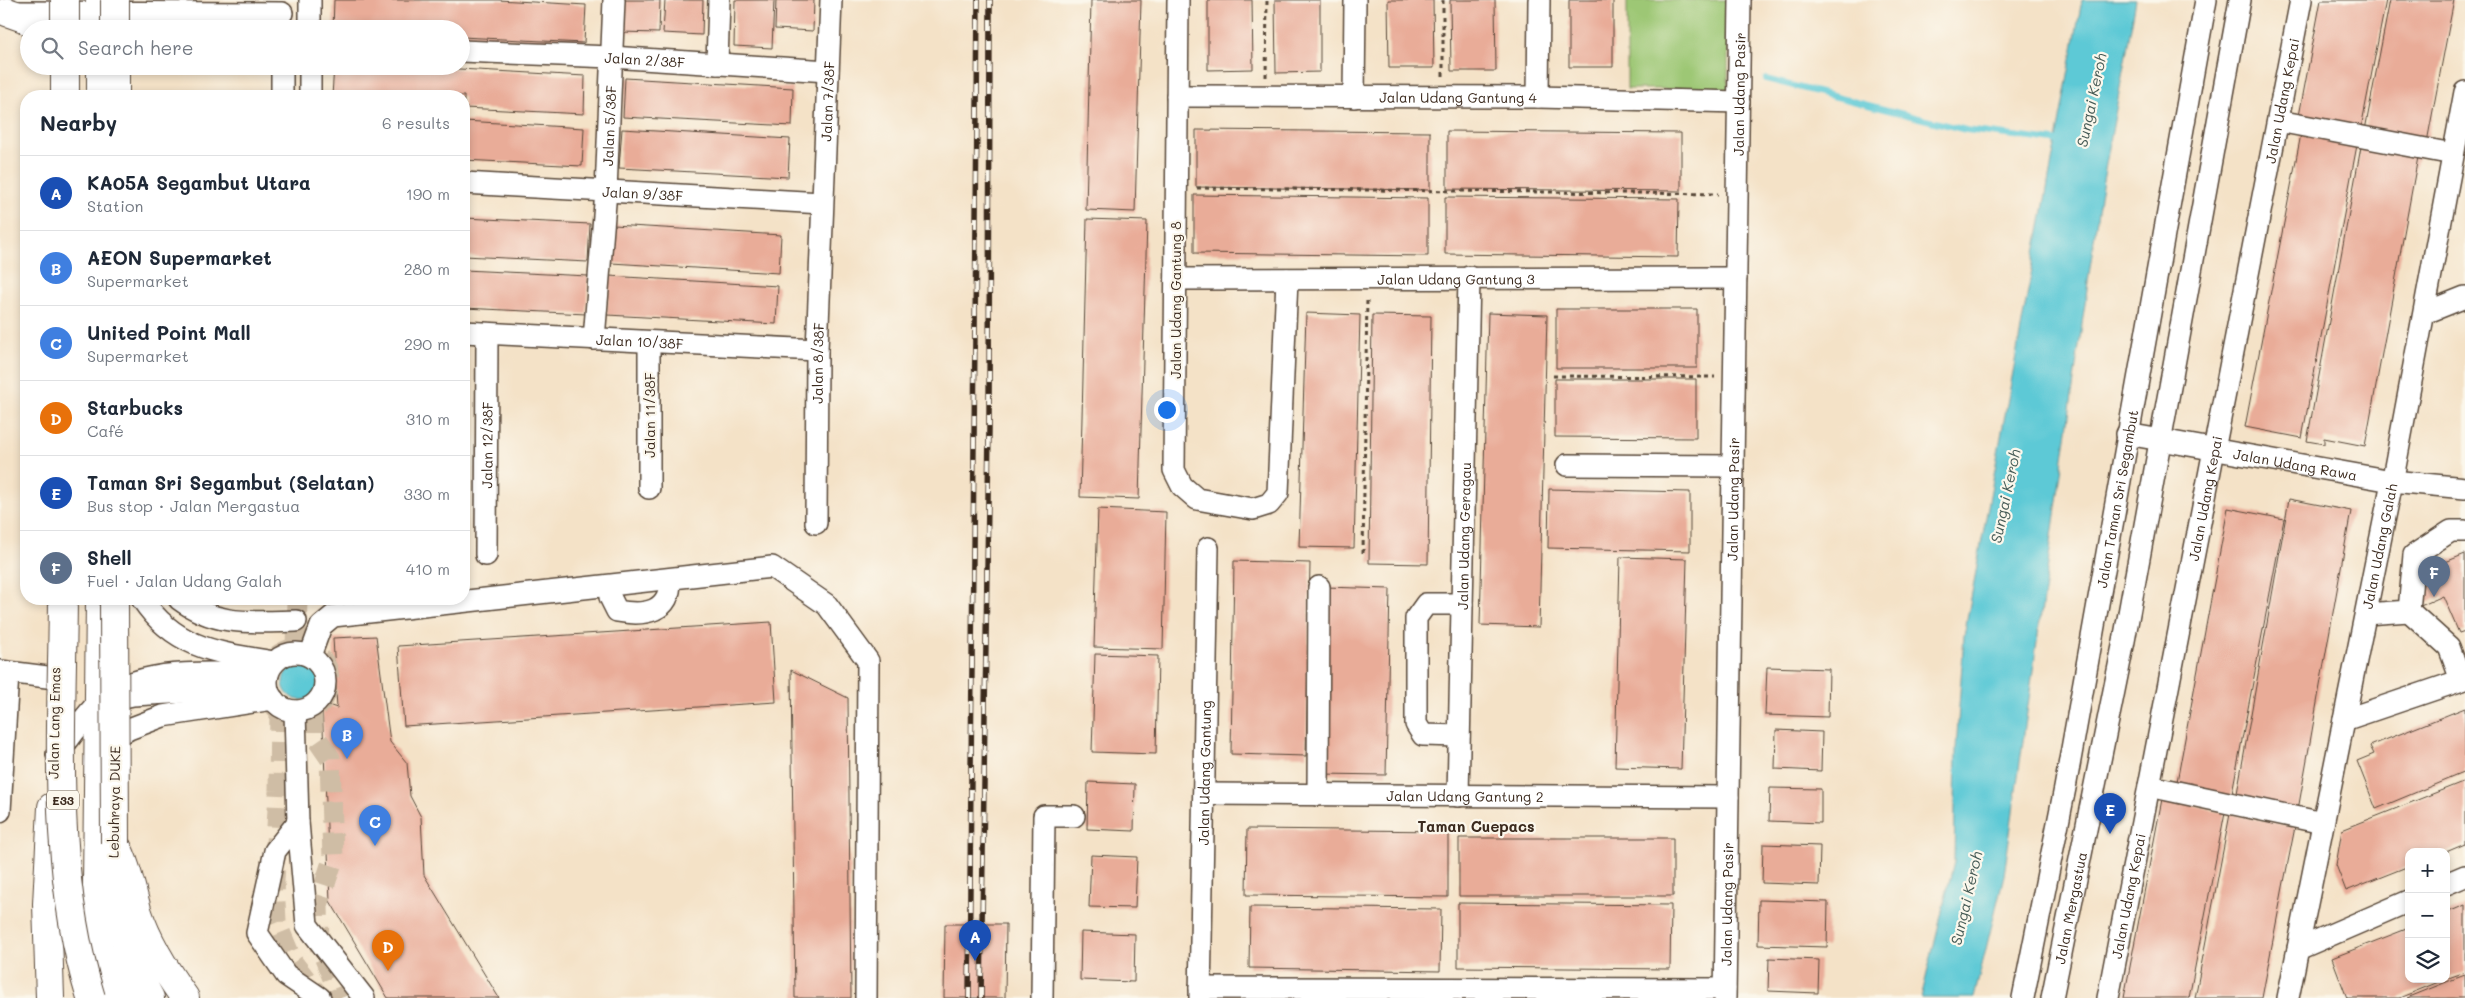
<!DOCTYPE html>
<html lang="en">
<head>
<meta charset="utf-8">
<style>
  body { margin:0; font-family:Mali,sans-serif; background:#f6f6f7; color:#1f2937 }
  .controls { position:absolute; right:15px; bottom:15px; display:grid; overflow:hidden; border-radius:10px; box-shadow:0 2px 8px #0003 }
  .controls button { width:45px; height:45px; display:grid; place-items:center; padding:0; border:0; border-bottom:1px solid #e0e1e3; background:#fff; color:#1f2937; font:25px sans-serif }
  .you { position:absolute; left:1166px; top:409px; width:18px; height:18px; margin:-12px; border:4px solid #fff; border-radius:50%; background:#1a73e8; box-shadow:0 0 0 8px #1a73e833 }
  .badge { display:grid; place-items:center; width:32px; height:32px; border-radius:50%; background:#ea580c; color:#fff; font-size:16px; font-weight:700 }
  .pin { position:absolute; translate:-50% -41px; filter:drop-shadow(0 1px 2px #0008) }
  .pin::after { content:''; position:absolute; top:26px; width:18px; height:15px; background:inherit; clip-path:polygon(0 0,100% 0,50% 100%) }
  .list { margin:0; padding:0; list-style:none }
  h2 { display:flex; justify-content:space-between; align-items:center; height:65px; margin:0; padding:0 20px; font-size:21px }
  h2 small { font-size:16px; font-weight:400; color:#747a83 }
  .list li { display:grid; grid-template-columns:32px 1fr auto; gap:15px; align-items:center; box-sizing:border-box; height:75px; padding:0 20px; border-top:1px solid #e0e1e3 }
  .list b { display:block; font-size:19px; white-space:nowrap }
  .list p { margin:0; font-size:16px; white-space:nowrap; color:#747a83 }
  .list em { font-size:16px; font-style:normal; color:#747a83 }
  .icon { flex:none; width:28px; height:28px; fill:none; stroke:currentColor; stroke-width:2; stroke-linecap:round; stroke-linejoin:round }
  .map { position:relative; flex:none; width:2465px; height:998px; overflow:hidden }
  .search { position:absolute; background:#fff; box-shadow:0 2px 8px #0003; left:20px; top:20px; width:450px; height:55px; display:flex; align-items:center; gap:12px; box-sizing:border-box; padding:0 18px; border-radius:28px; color:#747a83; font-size:19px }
  .panel { position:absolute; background:#fff; box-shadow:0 2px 8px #0003; left:20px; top:90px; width:450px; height:515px; border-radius:20px }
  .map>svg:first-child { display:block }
</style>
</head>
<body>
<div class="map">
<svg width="2465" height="998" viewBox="0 0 2465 998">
  <rect width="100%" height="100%" fill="#fbf7ec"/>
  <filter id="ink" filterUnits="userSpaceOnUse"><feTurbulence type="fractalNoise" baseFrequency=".02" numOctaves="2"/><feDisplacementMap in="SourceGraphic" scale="10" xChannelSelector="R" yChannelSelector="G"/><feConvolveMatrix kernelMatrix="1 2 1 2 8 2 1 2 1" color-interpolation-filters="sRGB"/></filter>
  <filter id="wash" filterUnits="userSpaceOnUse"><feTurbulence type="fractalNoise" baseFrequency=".0096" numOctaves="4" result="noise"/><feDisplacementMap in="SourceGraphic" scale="20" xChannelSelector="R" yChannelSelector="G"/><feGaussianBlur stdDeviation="1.12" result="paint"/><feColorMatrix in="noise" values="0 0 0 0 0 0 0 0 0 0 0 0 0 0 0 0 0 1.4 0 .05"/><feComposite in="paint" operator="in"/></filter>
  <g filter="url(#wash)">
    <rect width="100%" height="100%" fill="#f4e2c7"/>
    <!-- green -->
    <path fill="#9dc774" stroke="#6c7849" d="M1627 0H1728V89H1627Z"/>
    <!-- water -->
    <path fill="#5dc9d6" stroke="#4c7a7a" d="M2082 0H2136L2100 197 2004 875 1974 998H1921L1954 862 1956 749 1964 636Z
      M283 682a18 18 0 1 1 36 0a18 18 0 1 1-36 0Z"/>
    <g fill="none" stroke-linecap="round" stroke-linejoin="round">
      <!-- stream -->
      <path stroke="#5dc9d6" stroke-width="6" d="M1766 79 1966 130 2062 142"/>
    </g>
    <g id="blocks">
      <!-- building -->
      <path fill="#e9ac98" d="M334 0H498L586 5 584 43 461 37V29H333Z
        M622 0H660L659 33 621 32Z
        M665 0H703L702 35 663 33Z
        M735 0H774L772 48 734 46Z
        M776 0H814L813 31 775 29Z
        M1091 0H1141L1135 212 1086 210Z
        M1208 0H1252L1253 69 1208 70Z
        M1275 0H1320V72L1276 73Z
        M1388 0H1433L1434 68H1389Z
        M1450 0H1495L1496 71H1451Z
        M1569 0H1613V67H1569Z
        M2321 0H2386L2361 128 2299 116Z
        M2390 0H2454L2427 142 2365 130Z
        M334 66H405L585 76 584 114 464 108V96H332Z
        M625 78 793 88 792 126 623 117Z
        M464 121 584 128 582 166 464 160Z
        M622 129 790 139 788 177 619 168Z
        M1196 130 1430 132V190L1196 187Z
        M1447 131 1681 133V191L1447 189Z
        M2301 134 2357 145 2302 438 2245 427Z
        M2361 147 2418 157 2365 446 2324 438V444L2307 441Z
        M1194 195 1428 198V256L1194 253Z
        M1445 197 1679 199 1678 257 1445 254Z
        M464 218 590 224 588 262 464 256Z
        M1087 219 1147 221 1139 499 1080 497Z
        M613 225 781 235 779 273 611 263Z
        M464 270 588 276 586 314 464 308Z
        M609 276 778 286 776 324 607 315Z
        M1556 309H1697V368H1556Z
        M1306 313 1360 315 1354 548 1299 547Z
        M1488 313 1547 315 1539 627 1480 625Z
        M1372 315 1431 316 1428 564 1369 563Z
        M1555 379H1696V438L1555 437Z
        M1549 489 1690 492V551L1548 548Z
        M2289 499 2351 511 2298 810 2236 799Z
        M2228 508 2284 519 2231 798 2176 787Z
        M1098 509 1166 512 1163 649 1094 647Z
        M2465 554V631L2459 633 2443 596 2416 608 2404 579Z
        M1620 557 1687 559 1681 769 1615 767Z
        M1234 561 1310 563 1306 756 1231 754Z
        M1325 587 1390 589 1386 775 1321 774Z
        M771 622 776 702 404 726 398 646Z
        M376 636 390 742 407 763 410 796 421 817 424 875 499 998H388L330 901 322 703 337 708 333 638Z
        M1095 654 1158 656 1156 754 1092 752Z
        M1767 667 1829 669 1828 717 1765 715Z
        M791 670 848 698 851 998H795Z
        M2465 708V772L2376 809 2357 761 2374 754 2370 746Z
        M1776 730 1822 732 1821 771 1775 769Z
        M2465 781V844L2446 852H2409V866L2346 891 2336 865 2342 830Z
        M1088 782 1135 784 1134 831 1087 829Z
        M1770 788 1821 789V823L1769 821Z
        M2162 799 2225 812 2189 998H2124Z
        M2230 814 2295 827 2283 887 2262 998H2195Z
        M1247 829 1448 831V897L1246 895Z
        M1459 838H1673V896H1459Z
        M1763 844 1820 846 1819 885 1762 883Z
        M1091 855 1137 857 1135 908 1089 907Z
        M1759 900 1828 902 1827 947 1758 945Z
        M1458 903 1671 905 1670 969 1458 967Z
        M2465 905V972L2446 979V913Z
        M1250 907 1441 909 1440 971 1249 968Z
        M945 924H1006L1005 998H944Z
        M2409 928V979H2446L2399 998H2347L2332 958Z
        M1081 932 1135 934 1134 982 1080 980Z
        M1769 958 1819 960 1818 993 1768 991Z
        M2465 975V998H2407L2449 981Z"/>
    </g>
  </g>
  <g filter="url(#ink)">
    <use href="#blocks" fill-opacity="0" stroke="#574637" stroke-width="1"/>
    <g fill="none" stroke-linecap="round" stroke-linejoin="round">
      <!-- minor-tunnel -->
      <path stroke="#cfbda5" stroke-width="21" stroke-dasharray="21 11" stroke-linecap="butt" d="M291 649C359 649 323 740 279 710 271 704 267 696 262 688 266 668 270 656 291 649Z
        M296 649 297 599
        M280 710 279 791 274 881 276 922 293 963 317 994
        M312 711V732L330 758 333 859 318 905 319 944 341 998"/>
      <defs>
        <g id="minor">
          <path d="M1178 0 1174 470 1182 486 1197 499 1253 509 1269 504 1278 493 1287 279"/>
          <path d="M10 12 282 13"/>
          <path d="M310 29V0"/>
          <path id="s1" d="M461 51 611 57 828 71"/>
          <path d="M717 64 719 0"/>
          <path d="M282 96V66"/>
          <path d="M310 96V66"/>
          <path id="s2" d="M1177 96 1538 97 1739 102"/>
          <path d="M1354 97 1355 0"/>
          <path d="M1538 97 1539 0"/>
          <path d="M2278 121 2453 154"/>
          <path id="s3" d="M464 183 822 203"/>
          <path id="s4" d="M1176 279 1736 278"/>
          <path d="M2425 313 2465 297"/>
          <path id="s5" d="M464 332 817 350"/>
          <path id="s6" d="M594 339 606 191 614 0"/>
          <path d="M649 342V488"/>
          <path id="s7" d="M2127 434 2392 481 2465 488"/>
          <path d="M1567 465 1733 466"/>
          <path id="s8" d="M816 523 817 350 831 0"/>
          <path id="s9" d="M486 555 487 334"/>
          <path d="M609 586 610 597 617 611C644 616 671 613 670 579"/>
          <path d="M142 599C175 649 219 653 274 662"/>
          <path d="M179 599C217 627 252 622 296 621"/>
          <path d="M2409 611 2449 647 2461 680"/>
          <path d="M2366 614 2409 611 2414 555 2451 531H2465"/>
          <circle cx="296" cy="682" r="29"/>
          <path d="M310 656 321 626 333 616 772 567 827 605 868 661 866 998"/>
          <path d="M0 671 55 678"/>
          <path d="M114 699 133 695 258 688"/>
          <path d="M295 711 298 822 307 925 364 998"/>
          <path d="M2344 720 2465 679"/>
          <path d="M1459 736 1423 735 1416 724V618L1426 604H1462"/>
          <path d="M103 744 129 729 163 716 273 699"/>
          <path d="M57 754C71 737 83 718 98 703 138 664 217 674 268 674"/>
          <path d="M2149 786 2323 823"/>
          <path id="s10" d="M1204 794 1728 797"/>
          <path d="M1318 795 1319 587"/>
          <path id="s11" d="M1458 796 1469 277"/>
          <path d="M0 811 8 673"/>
          <path d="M298 822 275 851 257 933 286 975 320 998"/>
          <path d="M2446 884 2465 876"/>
          <path d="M2298 949 2409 901"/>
          <path d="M1200 988 1725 989"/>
          <path d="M1042 998 1044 816H1074"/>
          <path id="s12" d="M1200 998 1208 548"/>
          <path id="s13" d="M1725 998 1740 0"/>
          <path id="s14" d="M2023 998 2065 788 2206 0"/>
          <path id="s15" d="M2052 998 2124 641 2240 0"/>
          <path id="s16" d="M2108 998 2301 0"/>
          <path id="s17" d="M2288 998 2395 467 2465 92"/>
        </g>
        <path id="major" d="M100 0 101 29
          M7 12 24 18 40 29
          M101 66V96
          M50 998 47 904 52 807
          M100 998 97 887 100 599"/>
        <path id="highway" d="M65 96V66
          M115 96V66
          M115 843C127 865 131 889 138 913 148 943 167 973 185 998
          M114 875C117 919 128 960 150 998
          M114 959 127 998"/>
      </defs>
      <!-- minor casing -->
      <use href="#minor" stroke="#574637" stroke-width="24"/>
      <!-- major casing -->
      <use href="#major" stroke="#574637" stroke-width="30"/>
      <!-- highway casing -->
      <use href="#highway" stroke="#574637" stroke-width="30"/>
      <!-- path -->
      <path stroke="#574637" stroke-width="3" stroke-dasharray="4 4" stroke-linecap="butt" d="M1443 76V0
        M1266 77 1267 0
        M1197 188 1718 194
        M1553 376 1715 377
        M1363 553 1367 298"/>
      <!-- minor -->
      <use href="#minor" stroke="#fff" stroke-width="21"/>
      <!-- major -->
      <use href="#major" stroke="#fff" stroke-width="28"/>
      <!-- highway -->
      <use href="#highway" stroke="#fff" stroke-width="28"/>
      <defs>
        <path id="rail" d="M969 998 978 0
          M981 998 989 429 990 0"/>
      </defs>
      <!-- rail casing -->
      <use href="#rail" stroke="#3b2a1e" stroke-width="5.5"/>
      <!-- rail -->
      <use href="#rail" stroke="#fbf7ec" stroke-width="4" stroke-dasharray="11" stroke-linecap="butt"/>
      <defs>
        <path id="highway-bridge" d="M65 29V0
          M115 29V0
          M63 599C62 731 51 870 91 998
          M114 599 115 843"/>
      </defs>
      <!-- highway-bridge casing -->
      <use href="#highway-bridge" stroke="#574637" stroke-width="30" stroke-linecap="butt"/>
      <!-- highway-bridge -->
      <use href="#highway-bridge" stroke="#fff" stroke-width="28"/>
    </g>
  </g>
  <g text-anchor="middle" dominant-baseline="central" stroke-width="4.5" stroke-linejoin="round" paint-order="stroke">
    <!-- shield labels -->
    <rect fill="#fbf7ec" stroke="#75685c" stroke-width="1" x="47" y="790.5" width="32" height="19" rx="4"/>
    <g font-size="12" font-weight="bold" fill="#3b2a1e">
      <text x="63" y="800">E33</text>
    </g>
    <!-- street labels -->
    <g font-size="14" fill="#3b2a1e" stroke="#fbf7ec">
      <text stroke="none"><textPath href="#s1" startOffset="184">Jalan 2/38F</textPath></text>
      <text stroke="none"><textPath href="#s13" startOffset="904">Jalan Udang Pasir</textPath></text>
      <text stroke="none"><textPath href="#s2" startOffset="281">Jalan Udang Gantung 4</textPath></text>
      <text stroke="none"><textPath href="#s8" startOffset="422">Jalan 7/38F</textPath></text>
      <text stroke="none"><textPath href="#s16" startOffset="914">Jalan Udang Kepai</textPath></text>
      <text stroke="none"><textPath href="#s6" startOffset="214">Jalan 5/38F</textPath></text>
      <text stroke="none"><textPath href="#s3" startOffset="179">Jalan 9/38F</textPath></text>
      <text stroke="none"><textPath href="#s4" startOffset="280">Jalan Udang Gantung 3</textPath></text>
      <text transform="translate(1175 300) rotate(-90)">Jalan Udang Gantung 8</text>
      <text stroke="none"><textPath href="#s5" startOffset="176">Jalan 10/38F</textPath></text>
      <text stroke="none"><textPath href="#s8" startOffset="160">Jalan 8/38F</textPath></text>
      <text transform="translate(649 415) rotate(-90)">Jalan 11/38F</text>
      <text stroke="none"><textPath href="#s9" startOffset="110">Jalan 12/38F</textPath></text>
      <text stroke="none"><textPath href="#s7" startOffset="171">Jalan Udang Rawa</textPath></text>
      <text stroke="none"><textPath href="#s13" startOffset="499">Jalan Udang Pasir</textPath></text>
      <text stroke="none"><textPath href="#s14" startOffset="508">Jalan Taman Sri Segambut</textPath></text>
      <text stroke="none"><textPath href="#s16" startOffset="509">Jalan Udang Kepai</textPath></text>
      <text stroke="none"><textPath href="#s11" startOffset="260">Jalan Udang Geragau</textPath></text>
      <text stroke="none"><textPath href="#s17" startOffset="461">Jalan Udang Galah</textPath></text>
      <text transform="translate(54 723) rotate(-89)">Jalan Lang Emas</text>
      <text stroke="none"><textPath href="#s12" startOffset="225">Jalan Udang Gantung</textPath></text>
      <text stroke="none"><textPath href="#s10" startOffset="261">Jalan Udang Gantung 2</textPath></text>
      <text transform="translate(114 802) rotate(-89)">Lebuhraya DUKE</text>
      <text stroke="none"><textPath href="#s16" startOffset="104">Jalan Udang Kepai</textPath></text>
      <text stroke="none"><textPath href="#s13" startOffset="94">Jalan Udang Pasir</textPath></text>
      <text stroke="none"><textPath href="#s15" startOffset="92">Jalan Mergastua</textPath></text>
    </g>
    <!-- water labels -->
    <g font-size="15" font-style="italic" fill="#455a55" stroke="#fbf7ec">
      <text transform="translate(2091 100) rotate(-78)">Sungai Keroh</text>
      <text transform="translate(2005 496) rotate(-78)">Sungai Keroh</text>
      <text transform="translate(1966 898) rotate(-77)">Sungai Keroh</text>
    </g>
    <!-- neighbourhood labels -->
    <g font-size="15" font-weight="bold" fill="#3b2a1e" stroke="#fbf7ec">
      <text x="1476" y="826">Taman Cuepacs</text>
    </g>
  </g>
</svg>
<div class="controls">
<button>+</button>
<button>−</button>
<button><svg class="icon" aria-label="layers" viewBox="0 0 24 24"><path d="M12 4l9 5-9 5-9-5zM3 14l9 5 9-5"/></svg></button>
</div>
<div class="you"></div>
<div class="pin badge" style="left:975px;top:961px;background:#1a4fb4">A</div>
<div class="pin badge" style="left:347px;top:759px;background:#3f7fe0">B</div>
<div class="pin badge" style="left:375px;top:846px;background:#3f7fe0">C</div>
<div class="pin badge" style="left:388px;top:971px;background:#e8710a">D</div>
<div class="pin badge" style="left:2110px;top:834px;background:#1a4fb4">E</div>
<div class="pin badge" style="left:2434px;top:597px;background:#5c6f8a">F</div>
<div class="search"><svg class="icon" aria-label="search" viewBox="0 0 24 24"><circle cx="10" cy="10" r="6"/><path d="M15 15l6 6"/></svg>Search here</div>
<section class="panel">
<h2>Nearby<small>6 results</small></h2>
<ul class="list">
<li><span class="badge" style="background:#1a4fb4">A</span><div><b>KA05A Segambut Utara</b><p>Station</p></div><em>190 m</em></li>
<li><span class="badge" style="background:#3f7fe0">B</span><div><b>AEON Supermarket</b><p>Supermarket</p></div><em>280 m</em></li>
<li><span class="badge" style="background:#3f7fe0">C</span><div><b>United Point Mall</b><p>Supermarket</p></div><em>290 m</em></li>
<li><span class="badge" style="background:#e8710a">D</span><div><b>Starbucks</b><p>Café</p></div><em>310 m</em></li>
<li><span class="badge" style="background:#1a4fb4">E</span><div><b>Taman Sri Segambut (Selatan)</b><p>Bus stop · Jalan Mergastua</p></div><em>330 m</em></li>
<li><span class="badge" style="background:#5c6f8a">F</span><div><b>Shell</b><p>Fuel · Jalan Udang Galah</p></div><em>410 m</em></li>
</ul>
</section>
</div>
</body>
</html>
